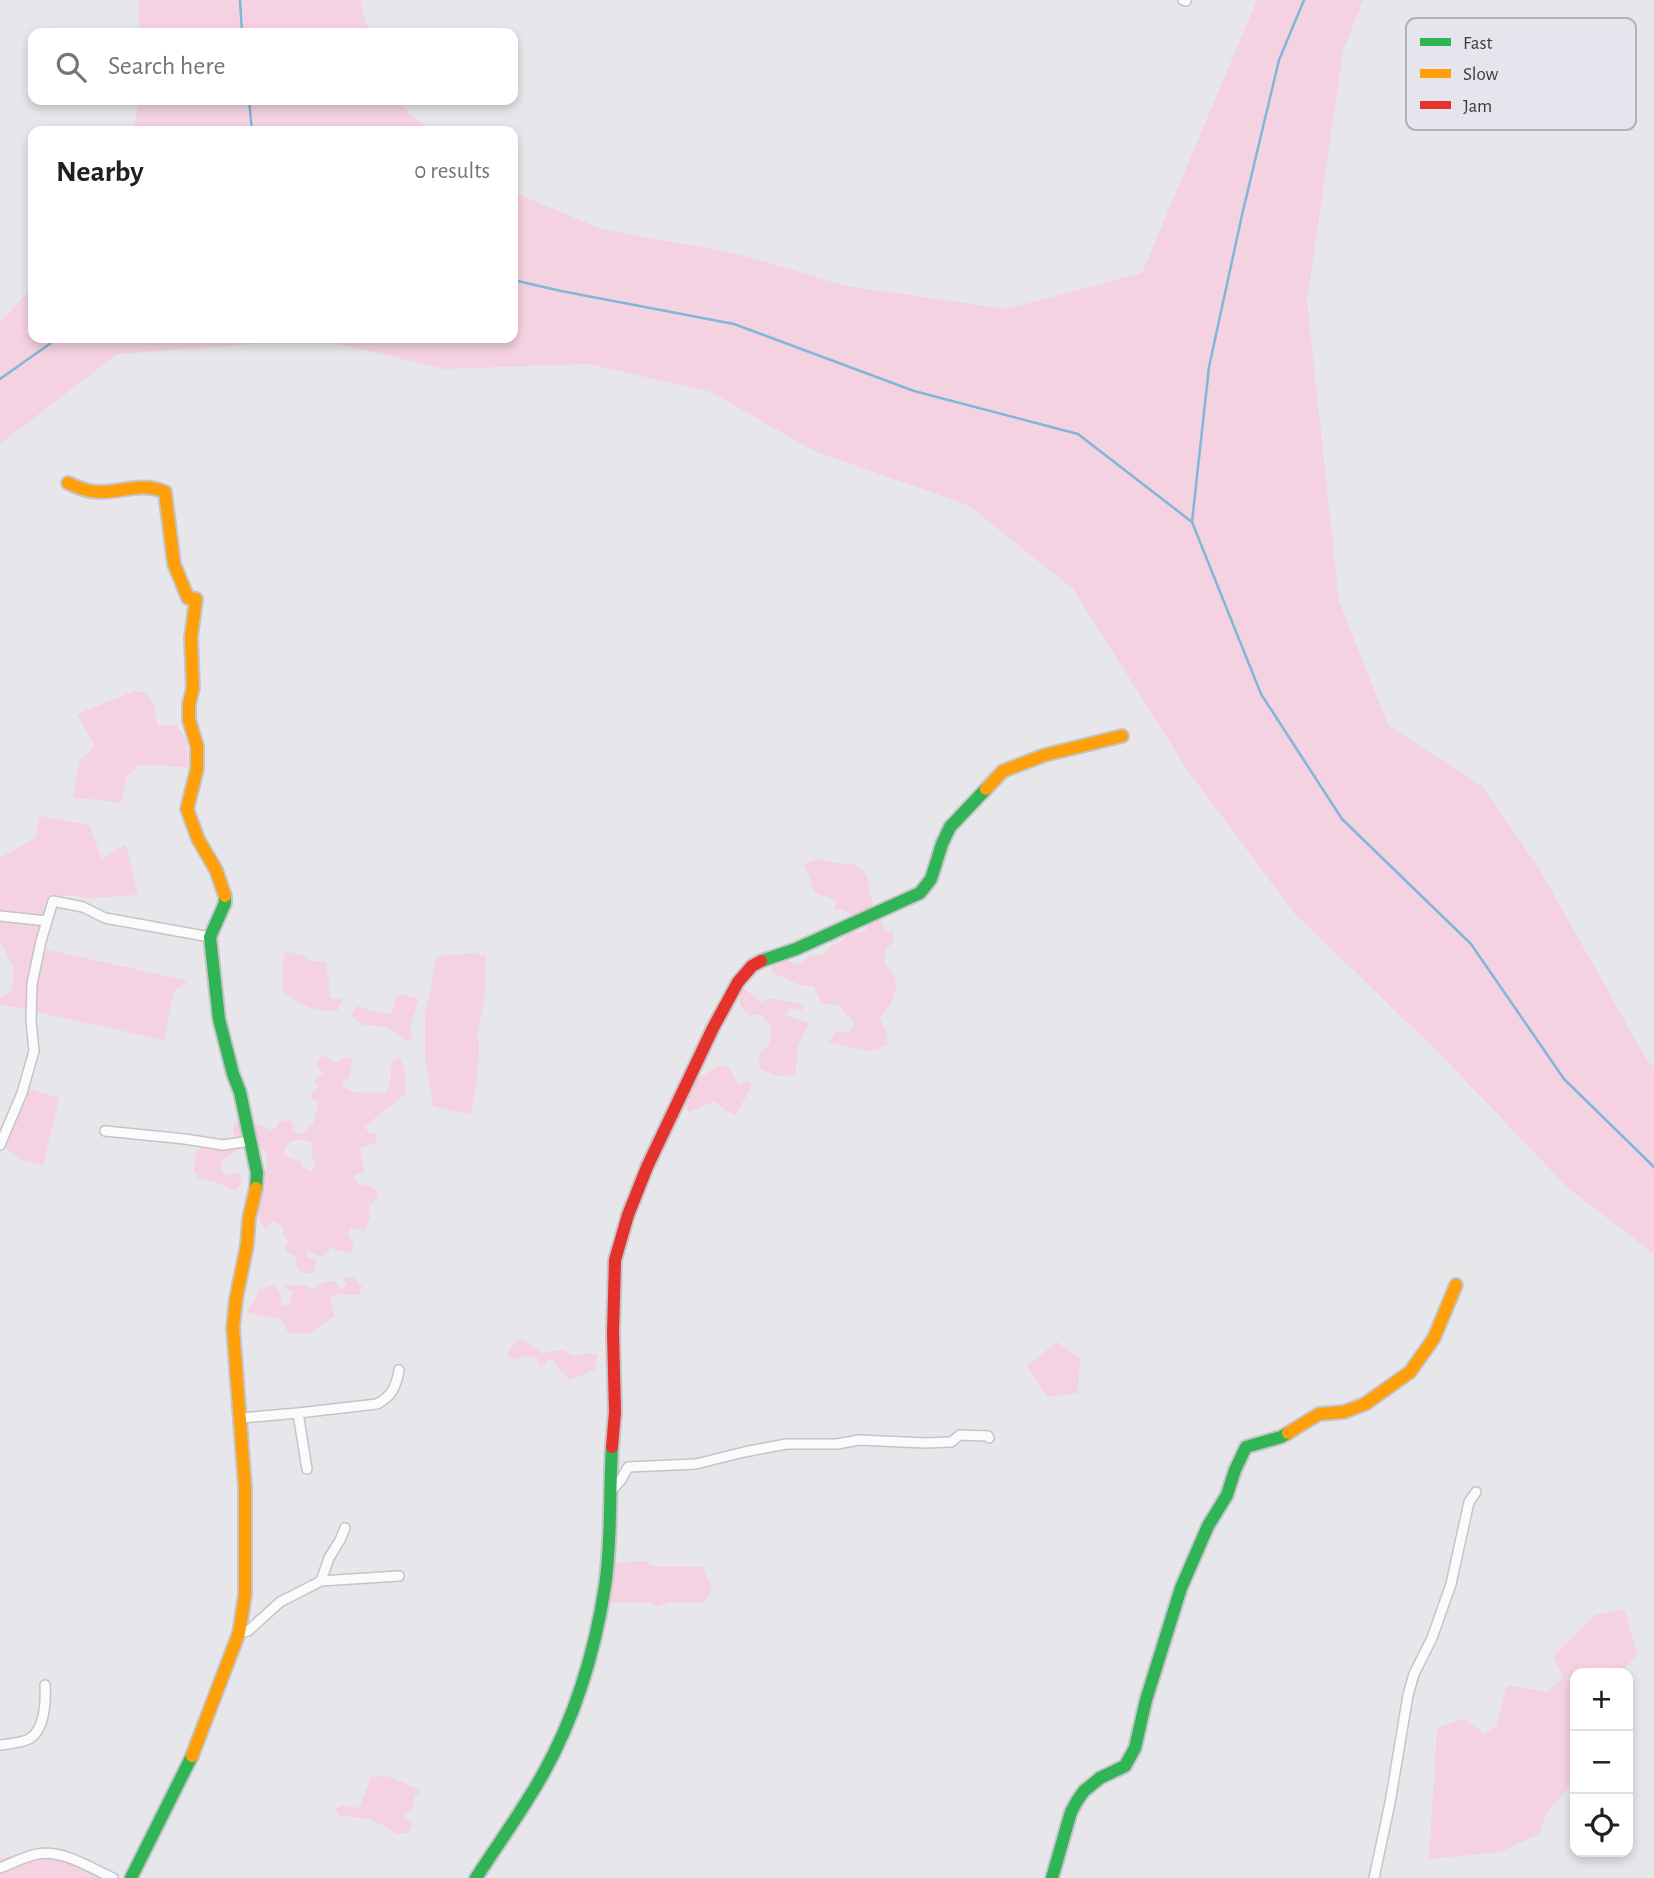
<!DOCTYPE html>
<html lang="en">
<head>
<meta charset="utf-8">
<style>
  body { margin:0; font-family:"Alegreya Sans",sans-serif; background:#f6f6f6; color:#202124 }
  .controls { position:absolute; right:21px; bottom:21px; display:grid; overflow:hidden; border-radius:14px; box-shadow:0 4px 10px #0003 }
  .controls button { width:63px; height:63px; display:grid; place-items:center; padding:0; border:0; border-bottom:2px solid #e0e0e0; background:#fff; color:#202124; font:35px sans-serif }
  .list { margin:0; padding:0; list-style:none }
  h2 { display:flex; justify-content:space-between; align-items:center; height:91px; margin:0; padding:0 28px; font-size:30px }
  h2 small { font-size:23px; font-weight:400; color:#757577 }
  .icon { flex:none; width:38px; height:38px; fill:none; stroke:currentColor; stroke-width:2; stroke-linecap:round; stroke-linejoin:round }
  .map { position:relative; flex:none; width:1654px; height:1878px; overflow:hidden }
  .search { position:absolute; background:#fff; box-shadow:0 4px 10px #0003; left:28px; top:28px; width:490px; height:77px; display:flex; align-items:center; gap:18px; box-sizing:border-box; padding:0 24px; border-radius:14px; color:#757577; font-size:26px }
  .panel { position:absolute; background:#fff; box-shadow:0 4px 10px #0003; left:28px; top:126px; width:490px; height:217px; border-radius:14px }
  .map>svg:first-child { display:block }
</style>
</head>
<body>
<div class="map">
<svg width="1654" height="1878" viewBox="0 0 1654 1878">
  <rect width="100%" height="100%" fill="#e7e6eb"/>
  <!-- green -->
  <path fill="#f4d2e1" fill-rule="evenodd" d="M139 0H360L369 33H139Z
    M1257 0H1363L1343 51 1307 301 1339 601 1388 725 1482 786 1540 870 1648 1062 1654 1067V1254L1567 1187 1439 1053 1294 913 1188 771 1073 589 968 505 814 451 711 392 589 364 444 369 318 339 117 354 0 444V322L33 287V338H513V192L601 229 738 254 846 286 1007 309 1142 273Z
    M139 100H395L429 131H133Z
    M135 691 146 693 154 706 158 726 176 725 186 739 189 767 139 765 127 776 121 803 73 797 79 761 95 747 77 714Z
    M40 816 89 825 102 859 126 844 138 895 88 898 66 895 45 904V949L188 981 174 991 164 1040 0 1004V998L12 990 14 969 0 940V858L35 838Z
    M818 859 833 863 853 864 863 870 867 877 873 907 861 916 853 917 843 910 835 911 836 901 814 892 809 875 803 865Z
    M880 919 885 930 893 931 894 940 885 951 884 963C903 983 897 998 880 1017L886 1032 888 1044C865 1057 852 1047 829 1042L837 1031 850 1032 854 1023 839 1005 821 1004 814 986 799 985 771 972 772 961 785 959 797 965 810 956 826 953 830 947 844 940V933L864 932 871 921Z
    M286 951 304 956 308 961 326 962 331 998 342 999 338 1010C312 1014 302 1004 282 991V963Z
    M473 953 486 956 484 1002 477 1034 479 1047 478 1073 471 1115 433 1106 425 1058V1014L437 956Z
    M745 989 761 1002 770 998 804 1004 801 1011 790 1008 784 1015 809 1023 798 1047 795 1075 776 1076 759 1068 760 1051 770 1045 771 1027 760 1014 750 1016 741 1006 738 995Z
    M401 994 419 999 411 1024 412 1039 407 1041C391 1027 384 1024 363 1026L351 1015 357 1006 377 1012 390 1014 395 1004 394 997Z
    M322 1055 337 1063 343 1057 352 1059 350 1077 341 1085C354 1097 371 1091 386 1093L390 1082 392 1061 400 1057 404 1069 406 1093 364 1127 370 1133 377 1134 376 1144 367 1145 360 1149 364 1172 353 1176 359 1184 371 1186 378 1191 377 1200 369 1205 370 1216 365 1230 350 1228 348 1235 355 1245 350 1253 339 1251 332 1247 322 1257 306 1250 307 1257 317 1260 314 1273H304L297 1269 296 1256 287 1253 284 1246 289 1241 283 1236V1227L274 1221 265 1229 258 1218 257 1194 258 1182 268 1166 265 1151 250 1143 222 1160 221 1170 226 1176 240 1173 242 1184 235 1191 223 1185 198 1178 193 1167 197 1151 205 1144 216 1147 225 1139 235 1137 233 1126 243 1119 271 1130 277 1128 278 1122 289 1120 293 1123V1131L301 1134 313 1124 319 1103 311 1099 312 1092 318 1087 314 1081 323 1073 316 1063ZM300 1139 312 1143V1157L316 1164 312 1172 302 1167 301 1162 288 1158 283 1152 290 1142Z
    M719 1065 729 1067 738 1085 749 1081 751 1088 735 1115 726 1111 715 1101 689 1112 685 1105 690 1099 684 1095 696 1078 712 1071Z
    M27 1088 59 1098 43 1166 19 1159 3 1146Z
    M354 1276 362 1287 359 1295 335 1294 330 1300 335 1316 310 1334H289L281 1319 247 1313 258 1293 257 1290 274 1285 279 1291 282 1305 288 1306 293 1292 283 1286C293 1285 304 1283 313 1289L324 1282 335 1281 341 1289 347 1285 344 1279Z
    M517 1340H524L542 1353 563 1350 574 1356 587 1353 598 1355 594 1370 569 1380 552 1360 546 1361 545 1366 539 1365 536 1357 526 1356 512 1360 507 1354Z
    M1057 1342 1080 1358 1078 1393 1047 1397 1027 1366Z
    M646 1561 651 1566 703 1567 712 1590 704 1603 670 1602 657 1607 651 1603H606L608 1563Z
    M1625 1609 1637 1655 1621 1673H1575V1781L1546 1813 1539 1834 1500 1852 1429 1859 1437 1728 1464 1719 1485 1734 1496 1726 1507 1685 1547 1692 1563 1677 1553 1656 1595 1615Z
    M387 1776 421 1790 414 1798V1805L404 1817 413 1823 409 1833 396 1834C379 1821 362 1815 341 1817L335 1810 340 1805 359 1808 371 1777Z
    M45 1856C65 1860 85 1866 102 1878H0V1858L10 1857 20 1863Z"/>
  <g fill="none" stroke-linecap="round" stroke-linejoin="round">
    <!-- stream -->
    <path stroke="#80b6d9" stroke-width="2.5" d="M240 0 242 33
      M249 100 252 131
      M513 280 561 291 734 324 914 391 1078 434 1192 522 1261 694 1342 819 1471 944 1564 1079 1654 1167
      M0 379 58 338
      M1192 522 1209 367 1242 215 1279 60 1304 0"/>
    <defs>
      <path id="street" d="M1183 0 1186 1
        M0 916 47 921
        M105 1131 185 1139 223 1145 250 1141
        M0 1145 22 1093 34 1051 31 1020 32 984 41 941 53 901 83 907 105 918 210 937
        M298 1413 307 1469
        M241 1418 298 1413 377 1404C392 1396 396 1387 399 1370
        M612 1490 621 1480 628 1467 696 1464 744 1452 786 1444H837L859 1440 926 1443 951 1442 960 1435 988 1436 989 1438
        M321 1581 329 1558 340 1540 345 1528
        M239 1633 248 1631 280 1602 321 1581 399 1576
        M0 1745C9 1744 21 1743 29 1739 45 1730 46 1701 45 1685
        M0 1868C12 1863 24 1857 37 1854 63 1849 90 1868 113 1878
        M1374 1878 1390 1803 1408 1695 1414 1674 1432 1638 1451 1584 1469 1502 1476 1492"/>
      <path id="fast" d="M225 896V903L210 937 219 1019 233 1074 240 1092 257 1173 256 1188
        M761 961 796 949 920 893 931 879 942 844 950 827 986 789
        M131 1878 192 1756
        M476 1878C498 1844 523 1810 543 1774 575 1717 595 1651 605 1586 612 1540 609 1493 612 1447
        M1052 1878 1071 1812 1077 1801 1084 1791 1100 1778 1125 1766 1135 1748 1146 1700 1181 1588 1208 1526 1227 1495 1235 1470 1246 1447 1281 1437 1288 1433"/>
      <path id="slow" d="M68 483C78 488 89 492 100 492 123 492 142 482 165 492L174 564 188 598 196 599 191 638 193 688 189 704V720L197 746V769L187 809 198 839 216 870 225 896
        M986 789 1003 771 1045 755 1122 736
        M1288 1433 1319 1414 1344 1412 1365 1404 1410 1372 1434 1338 1456 1285
        M192 1756 239 1633 245 1595V1487L233 1328 236 1299 247 1245 249 1218 256 1188"/>
      <path id="jam" d="M612 1447 615 1412 613 1333 615 1260 628 1215 647 1167 713 1028 738 982 752 966 761 961"/>
    </defs>
    <!-- street casing -->
    <use href="#street" stroke="#c5c4c8" stroke-width="12"/>
    <!-- fast casing -->
    <use href="#fast" stroke="#c5c4c8" stroke-width="16"/>
    <!-- slow casing -->
    <use href="#slow" stroke="#c5c4c8" stroke-width="16"/>
    <!-- jam casing -->
    <use href="#jam" stroke="#c5c4c8" stroke-width="16"/>
    <!-- street -->
    <use href="#street" stroke="#fbfbfc" stroke-width="9"/>
    <!-- fast -->
    <use href="#fast" stroke="#30b455" stroke-width="12"/>
    <!-- slow -->
    <use href="#slow" stroke="#ff9f0a" stroke-width="12"/>
    <!-- jam -->
    <use href="#jam" stroke="#e5322d" stroke-width="12"/>
  </g>
  <!-- legend -->
  <rect x="1406" y="18" width="230" height="112" rx="10" fill="#e6e4ed" stroke="#b3b1b8" stroke-width="2"/>
  <rect x="1420" y="38" width="31" height="8" fill="#30b455"/>
  <rect x="1420" y="69" width="31" height="9" fill="#ff9f0a"/>
  <rect x="1420" y="101" width="31" height="8" fill="#e5322d"/>
  <g font-size="19" fill="#3b3a3e">
    <text x="1463" y="49">Fast</text>
    <text x="1463" y="80">Slow</text>
    <text x="1463" y="112">Jam</text>
  </g>
</svg>
<div class="controls">
<button>+</button>
<button>−</button>
<button><svg class="icon" aria-label="locate" viewBox="0 0 24 24"><circle cx="12" cy="12" r="6"/><path d="M12 2v4M12 18v4M2 12h4M18 12h4"/></svg></button>
</div>
<div class="search"><svg class="icon" aria-label="search" viewBox="0 0 24 24"><circle cx="10" cy="10" r="6"/><path d="M15 15l6 6"/></svg>Search here</div>
<section class="panel">
<h2>Nearby<small>0 results</small></h2>
<ul class="list">
</ul>
</section>
</div>
</body>
</html>
